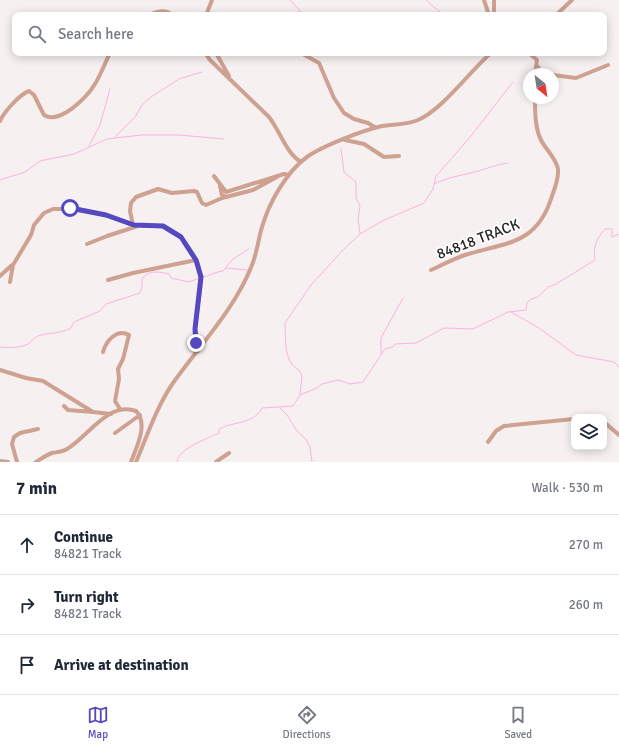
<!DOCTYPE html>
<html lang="en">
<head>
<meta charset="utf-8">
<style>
  body { margin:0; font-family:Signika,sans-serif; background:#f2f2f3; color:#1f2937 }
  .controls { position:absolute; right:12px; bottom:12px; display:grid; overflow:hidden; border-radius:8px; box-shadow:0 2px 10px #0003 }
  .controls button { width:36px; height:36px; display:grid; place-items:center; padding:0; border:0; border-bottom:1px solid #e0e1e3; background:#fff; color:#1f2937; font:20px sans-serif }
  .compass { position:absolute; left:523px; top:68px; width:36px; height:36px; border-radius:50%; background:#fff; box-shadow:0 2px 10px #0003; rotate:150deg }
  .stop { position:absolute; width:12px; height:12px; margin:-9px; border:3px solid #5449c1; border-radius:50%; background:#fff }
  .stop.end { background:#5449c1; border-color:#fff; box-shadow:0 1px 4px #0008 }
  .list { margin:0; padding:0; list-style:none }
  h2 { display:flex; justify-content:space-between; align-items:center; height:52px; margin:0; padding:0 16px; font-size:17px }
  h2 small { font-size:13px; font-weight:400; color:#747a83 }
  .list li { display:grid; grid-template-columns:26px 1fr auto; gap:12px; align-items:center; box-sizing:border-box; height:60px; padding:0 16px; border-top:1px solid #e0e1e3 }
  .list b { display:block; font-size:15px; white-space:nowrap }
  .list p { margin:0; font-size:13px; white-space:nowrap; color:#747a83 }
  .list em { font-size:13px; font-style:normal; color:#747a83 }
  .icon { flex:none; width:22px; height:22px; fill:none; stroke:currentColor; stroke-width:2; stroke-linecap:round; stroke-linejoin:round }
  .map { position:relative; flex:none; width:619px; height:462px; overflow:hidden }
  .search { position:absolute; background:#fff; box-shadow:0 2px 10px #0003; left:12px; right:12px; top:12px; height:44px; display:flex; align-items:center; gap:10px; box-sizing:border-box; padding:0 14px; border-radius:8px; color:#747a83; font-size:15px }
  .sheet { height:232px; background:#fff }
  nav { display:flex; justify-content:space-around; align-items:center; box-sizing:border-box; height:56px; border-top:1px solid #e0e1e3; background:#fff; font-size:11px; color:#747a83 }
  nav a { display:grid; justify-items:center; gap:2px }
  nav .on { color:#5449c1 }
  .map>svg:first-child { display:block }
</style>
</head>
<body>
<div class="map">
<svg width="619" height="462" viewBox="0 0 619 462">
  <rect width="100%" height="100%" fill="#f6f0f0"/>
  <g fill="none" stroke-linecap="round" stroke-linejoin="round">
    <!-- stream -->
    <path stroke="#fbb2e1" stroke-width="1" d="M290 0 304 15
      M426 0 443 15
      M115 137 135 117 142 105 151 97 179 79 202 72
      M89 146 100 125 110 89
      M341 149 344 172 356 182V198L360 206 358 219 360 233
      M0 180 25 172 40 161 74 154 107 139 141 135H179L224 139
      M434 184C448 177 460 176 474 172 487 169 494 165 508 163
      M226 267 233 259 249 249
      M203 277C210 276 214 272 223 271L226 268 247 270
      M511 312 539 328 576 355 614 362 619 367
      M0 347C8 348 21 348 28 344 33 340 34 337 41 335 53 332 59 334 71 328L74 322 100 311 106 304 140 293 142 287V279C149 269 160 272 169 274L171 278 189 282 199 278
      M381 354V338L403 298
      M300 395 302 376 299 370C283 362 286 339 285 323L311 285 343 250 360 234 382 221 424 203 433 189 436 176 471 136 513 82
      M280 408 287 415 297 431 305 438 310 447 312 462
      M177 462C177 449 209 438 219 433V429C234 421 253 425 262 408L293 406 300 395 317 388 322 384 338 380 350 384 363 382 385 349 393 347 395 344 416 343 444 328 473 329 508 312 526 310 527 303 531 299 538 297 548 287 556 284 595 260C593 247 596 239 605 229H612V237L619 234"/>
    <!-- minor -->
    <path stroke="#cea191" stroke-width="4" d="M484 0 489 15
      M149 15C157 11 166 9 172 15
      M206 15 212 0
      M494 15V0
      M556 15 572 0
      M205 53 210 60 269 117C280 131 286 153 301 162
      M216 53 229 76
      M301 53 319 63 334 98 344 113 354 119 368 123 376 128
      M529 53 537 60 535 74
      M537 66 542 72 549 74
      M553 75 576 78 608 65
      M0 121C4 112 20 94 29 91L34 95 44 115C60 125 87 97 95 84 101 74 105 63 110 53
      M345 140 364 144 384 157 399 156
      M214 176 226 192 284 174 289 175
      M220 186 222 195 227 197
      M133 225 130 211 131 203 136 197 158 189 172 193 194 191 197 192 202 203 206 205 222 198 253 190 277 177
      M87 244 107 236 138 226
      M431 270C442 265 453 259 465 255 507 242 537 245 552 196 555 188 559 178 558 169 556 158 546 150 541 140 535 128 535 112 535 98
      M0 276 12 265
      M108 280 133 273 196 260
      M10 282 13 265 31 235 34 225 44 213 53 209H78L106 215 133 225 163 226 181 237 198 264 201 281 195 329 198 351
      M103 352C106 341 117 328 129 335L123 359 118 369 119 379 115 401 120 409
      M0 370 26 378 43 381 93 412 111 414
      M64 406 68 410 93 412
      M604 422 619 435
      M115 433 140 415
      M488 442 496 431 504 426 574 419
      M0 461 8 462
      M17 462 12 444 14 437 20 433 38 429
      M36 462C41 459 46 455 52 453 57 452 62 452 67 449 88 437 108 401 136 411 149 424 136 448 131 462
      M136 462C147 436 157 406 173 383 200 345 235 309 252 265 257 253 258 240 262 227 269 203 286 172 307 157 322 146 364 130 382 126 394 124 407 125 418 120 443 109 469 72 491 53
      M216 462 229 453"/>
  </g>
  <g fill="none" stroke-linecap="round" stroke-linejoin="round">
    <!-- route -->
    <path stroke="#5449c1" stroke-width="5" d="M70 208 106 215 134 225 163 226 181 237 196 260 201 277 195 329 196 343"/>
  </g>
  <g text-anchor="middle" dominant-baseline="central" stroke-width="3.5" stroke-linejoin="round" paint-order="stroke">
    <!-- street labels -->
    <g font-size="15" fill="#272525" stroke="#fff">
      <text transform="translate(478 239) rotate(-21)">84818 TRACK</text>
    </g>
  </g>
</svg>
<div class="controls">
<button><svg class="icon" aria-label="layers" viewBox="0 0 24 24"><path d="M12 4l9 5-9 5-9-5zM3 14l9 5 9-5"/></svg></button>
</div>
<svg class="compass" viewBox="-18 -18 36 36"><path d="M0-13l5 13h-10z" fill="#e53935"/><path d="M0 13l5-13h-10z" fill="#747a83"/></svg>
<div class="stop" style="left:70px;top:208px"></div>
<div class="stop end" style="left:196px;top:343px"></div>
<div class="search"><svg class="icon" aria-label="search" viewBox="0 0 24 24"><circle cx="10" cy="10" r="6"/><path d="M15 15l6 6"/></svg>Search here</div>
</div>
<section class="sheet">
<h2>7 min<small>Walk · 530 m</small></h2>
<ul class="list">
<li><svg class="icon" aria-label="ahead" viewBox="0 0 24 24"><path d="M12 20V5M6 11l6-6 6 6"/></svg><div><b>Continue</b><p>84821 Track</p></div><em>270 m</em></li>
<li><svg class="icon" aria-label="right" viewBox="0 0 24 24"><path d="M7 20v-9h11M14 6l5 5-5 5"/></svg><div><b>Turn right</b><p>84821 Track</p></div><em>260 m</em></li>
<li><svg class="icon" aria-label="arrive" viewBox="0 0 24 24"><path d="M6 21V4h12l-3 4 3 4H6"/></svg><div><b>Arrive at destination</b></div></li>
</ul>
</section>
<nav>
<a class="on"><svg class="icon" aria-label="map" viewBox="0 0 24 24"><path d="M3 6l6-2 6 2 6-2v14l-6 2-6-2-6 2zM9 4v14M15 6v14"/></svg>Map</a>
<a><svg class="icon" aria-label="directions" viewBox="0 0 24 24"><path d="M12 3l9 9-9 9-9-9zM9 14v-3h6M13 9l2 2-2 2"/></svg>Directions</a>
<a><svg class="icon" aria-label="saved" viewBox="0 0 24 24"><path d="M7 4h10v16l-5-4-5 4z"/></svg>Saved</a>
</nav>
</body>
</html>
